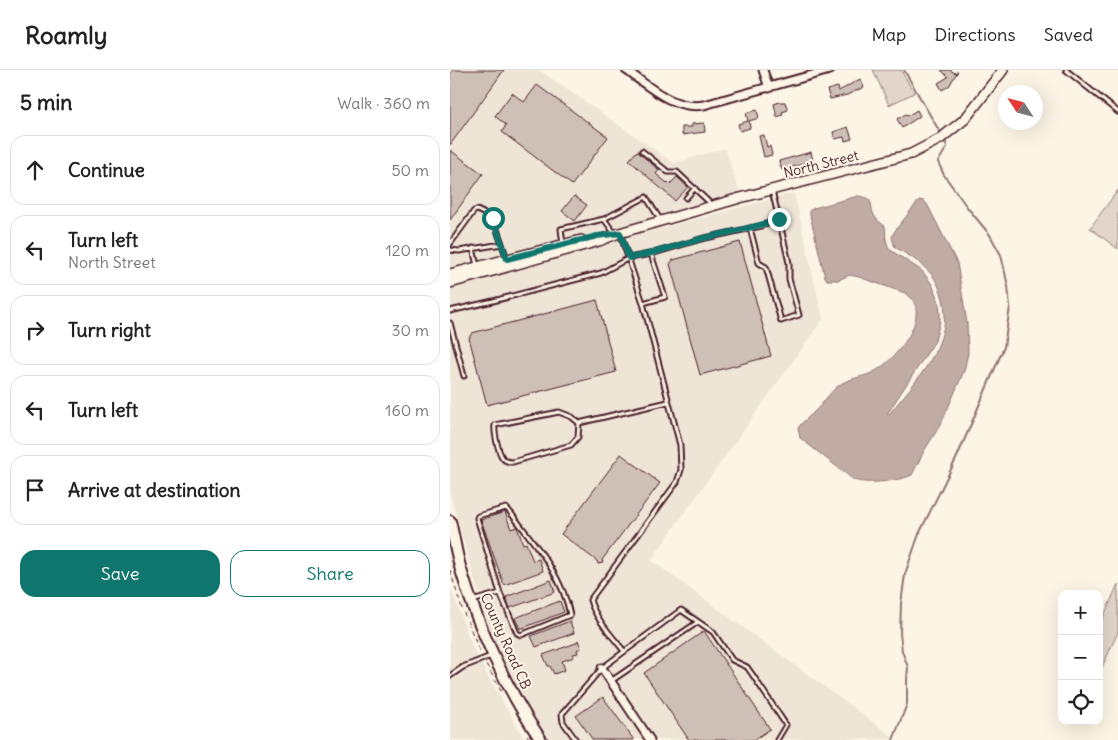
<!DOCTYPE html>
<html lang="en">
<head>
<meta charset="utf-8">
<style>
  body { margin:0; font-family:Delius,sans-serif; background:#f6f6f6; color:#222 }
  .controls { position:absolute; right:15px; bottom:15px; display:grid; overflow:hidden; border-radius:10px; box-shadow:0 5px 20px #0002 }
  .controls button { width:45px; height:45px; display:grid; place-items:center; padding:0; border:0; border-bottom:1px solid #e0e0e0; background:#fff; color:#222; font:25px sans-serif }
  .compass { position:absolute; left:548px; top:15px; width:45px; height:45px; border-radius:50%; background:#fff; box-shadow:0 5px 20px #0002; rotate:306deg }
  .stop { position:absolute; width:15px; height:15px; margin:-11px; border:4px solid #0f766e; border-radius:50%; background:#fff }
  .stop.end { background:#0f766e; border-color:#fff; box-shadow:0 1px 5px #0008 }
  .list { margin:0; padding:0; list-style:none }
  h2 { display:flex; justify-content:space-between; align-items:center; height:65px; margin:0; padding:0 20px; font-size:21px }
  h2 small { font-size:16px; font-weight:400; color:#767676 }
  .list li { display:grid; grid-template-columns:32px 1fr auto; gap:15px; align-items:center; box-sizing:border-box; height:70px; margin:0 10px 10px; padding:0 10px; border:1px solid #e0e0e0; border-radius:15px }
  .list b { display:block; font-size:19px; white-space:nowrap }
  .list p { margin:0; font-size:16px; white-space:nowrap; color:#767676 }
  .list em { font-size:16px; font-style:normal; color:#767676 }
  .actions { display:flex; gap:10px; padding:15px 20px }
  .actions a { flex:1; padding:11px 0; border:1px solid #0f766e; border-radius:15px; text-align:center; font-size:18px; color:#0f766e }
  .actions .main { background:#0f766e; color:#fff }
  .icon { flex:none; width:28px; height:28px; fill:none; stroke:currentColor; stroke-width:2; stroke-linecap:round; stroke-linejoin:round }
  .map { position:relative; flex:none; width:668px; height:670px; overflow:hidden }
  header { display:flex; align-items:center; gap:30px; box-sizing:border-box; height:70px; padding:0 25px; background:#fff; border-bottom:1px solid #e0e0e0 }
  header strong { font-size:24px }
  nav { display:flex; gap:28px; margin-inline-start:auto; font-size:18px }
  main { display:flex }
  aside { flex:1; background:#fff }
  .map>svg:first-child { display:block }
</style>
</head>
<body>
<header>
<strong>Roamly</strong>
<nav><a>Map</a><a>Directions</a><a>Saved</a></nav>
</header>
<main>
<aside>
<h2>5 min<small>Walk · 360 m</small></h2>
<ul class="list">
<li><svg class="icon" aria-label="ahead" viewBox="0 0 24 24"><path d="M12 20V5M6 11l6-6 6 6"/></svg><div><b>Continue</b></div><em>50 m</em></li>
<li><svg class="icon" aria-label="left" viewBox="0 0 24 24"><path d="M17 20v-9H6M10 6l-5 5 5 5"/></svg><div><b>Turn left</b><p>North Street</p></div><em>120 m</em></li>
<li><svg class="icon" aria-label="right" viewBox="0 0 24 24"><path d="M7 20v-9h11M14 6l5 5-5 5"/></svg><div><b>Turn right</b></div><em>30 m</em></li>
<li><svg class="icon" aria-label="left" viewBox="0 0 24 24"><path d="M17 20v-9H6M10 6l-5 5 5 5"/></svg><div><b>Turn left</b></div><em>160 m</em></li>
<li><svg class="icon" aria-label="arrive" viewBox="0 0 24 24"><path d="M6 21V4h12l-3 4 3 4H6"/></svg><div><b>Arrive at destination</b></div></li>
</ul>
<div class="actions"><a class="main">Save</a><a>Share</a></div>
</aside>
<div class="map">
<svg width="668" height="670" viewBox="0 0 668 670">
  <rect width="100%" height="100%" fill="#fcf5e5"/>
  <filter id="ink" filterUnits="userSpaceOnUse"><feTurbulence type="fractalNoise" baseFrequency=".02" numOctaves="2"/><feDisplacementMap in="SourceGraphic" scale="10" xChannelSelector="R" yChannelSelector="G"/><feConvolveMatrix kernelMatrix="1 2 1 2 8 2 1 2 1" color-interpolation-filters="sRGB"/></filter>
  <g filter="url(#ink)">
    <!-- built -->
    <path fill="#eee5d7" d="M0 0H89L224 93 275 78 290 124 184 153 0 199Z
      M344 123 373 249 201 490 446 669 98 670 88 656 57 600 38 556 0 425V218L197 162Z
      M0 516 23 578 39 608 75 670H0Z"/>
    <!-- green -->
    <path fill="#e2d5ca" stroke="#967a7a" d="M423 0H451L464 23 439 35Z
      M668 120V179L640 158Z
      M668 514V562L649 604V557Z"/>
    <!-- water -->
    <path fill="#c0aca5" stroke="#917474" d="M408 126C427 128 418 136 425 147 428 151 432 154 435 156L436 170 439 179 472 201 482 214 489 233 490 243V251L485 271 437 344H439C465 312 504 273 493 229 491 221 487 211 482 205 472 193 458 185 445 177L442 168 444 162 469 130 474 131 477 134 507 193 517 253 518 283 514 301 491 354 474 381 462 405C450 411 416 415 404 410L350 368 348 358C353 351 358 348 364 342 373 334 378 324 388 316 399 307 415 308 427 300 447 288 485 242 455 223L409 207 400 205 388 210H377L375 207 359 141 364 138Z"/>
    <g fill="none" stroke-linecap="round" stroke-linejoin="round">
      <!-- stream -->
      <path stroke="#917474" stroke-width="2" d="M454 0 491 64
        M443 670 457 634V610L458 597 452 581 450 563 451 534 455 504 469 464 507 387 554 277 560 237 558 216 551 185 540 165 517 137 494 105 488 92 497 77 496 73"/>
    </g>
    <!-- building -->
    <path fill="#cfc0b7" stroke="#4a1f2b" d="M3 0H54L0 75V4Z
      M491 0H500L505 3 508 1 499 16 492 20 488 13 498 7Z
      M410 9 414 17 397 25 380 29 377 20 388 17 389 21Z
      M87 15 158 67 122 115 52 62 56 55 45 46 62 23 74 32Z
      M330 32H335L338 40 332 42 333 45 327 47 324 34Z
      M307 40 309 48 299 51 300 58 290 61 288 54 298 51 296 43Z
      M467 40 470 46 452 58 447 49 456 44 457 46Z
      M254 53 255 62 232 65V57H242V54Z
      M398 57 402 69 395 71 394 67 385 69 383 62Z
      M314 65 317 77 320 76 322 85 314 87 309 66Z
      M0 80 33 104 0 150Z
      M187 81 209 100 206 104 217 113 218 112 220 114 227 107 238 117 225 131 179 90Z
      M361 82 363 91 332 100 329 91Z
      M124 126 137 135 125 151 112 141Z
      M290 172 321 286 250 305 220 194 223 190Z
      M147 230 166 302 37 335 19 268 22 263Z
      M171 384 210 413 152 490 153 493 148 494 147 491 111 464Z
      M55 442 61 459 67 457 73 474 76 473 83 491 89 489 93 501 54 515 31 450Z
      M101 510 105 522 60 538 56 527Z
      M110 531 114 542 70 559 65 548Z
      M120 551 124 563 86 577 81 566Z
      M254 561 320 659 304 670H239L194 603Z
      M128 570 131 578 127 580 128 583 123 584 124 587 112 591 115 600 104 604 100 596H98L93 585 126 573Z
      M153 627 184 670H143L126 646Z"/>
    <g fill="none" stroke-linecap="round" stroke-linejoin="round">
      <defs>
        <path id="service" d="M616 0 668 42
          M192 81 218 102H227L261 134
          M236 128 245 118
          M300 158 309 193 316 197 331 251 349 245 339 209V193L329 149
          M170 163 193 233 230 375 231 400 227 412 140 530C145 548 162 566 174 581
          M165 164 154 149 196 127 211 151
          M0 174 24 141 27 140 43 148 52 174
          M113 174 111 159 154 149
          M23 178 27 196
          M0 180 9 181 52 174 57 189
          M193 233 215 227 201 184
          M0 241 43 231 151 203 179 188 201 184 251 169 311 156 329 149 322 121
          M0 253 14 306
          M129 353 128 367 121 375 63 392C59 392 54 391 52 387 48 381 44 362 45 355L109 342 122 347 129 353 218 332
          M22 531 50 523 67 563 71 565 120 545C113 506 84 473 60 442L56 438 28 446 27 448 50 523
          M0 606 13 597 41 586
          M161 611 248 552
          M126 670 113 652 112 644 152 598 231 540 263 562 282 590 297 597 302 604 336 655 327 670"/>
        <path id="minor" d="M176 0C200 17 223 40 254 35L380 0
          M313 0 319 18
          M152 598 200 670"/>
        <path id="tertiary" d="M0 204 131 170
          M0 213 149 171 166 164 290 128 461 84 490 69 515 49 553 0"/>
        <path id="secondary" d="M0 451C4 467 6 483 11 500 28 558 57 620 91 670"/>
      </defs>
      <!-- service casing -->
      <use href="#service" stroke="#4a1f2b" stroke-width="7"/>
      <!-- minor casing -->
      <use href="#minor" stroke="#4a1f2b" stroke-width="11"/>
      <!-- tertiary casing -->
      <use href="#tertiary" stroke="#4a1f2b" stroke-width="12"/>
      <!-- secondary casing -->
      <use href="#secondary" stroke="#4a1f2b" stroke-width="14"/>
      <!-- path -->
      <path stroke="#4a1f2b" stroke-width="1" stroke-dasharray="5 4" stroke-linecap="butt" d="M0 500 11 536 31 584
        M36 594 51 621
        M77 665 80 670"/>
      <!-- service -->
      <use href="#service" stroke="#fcf5e5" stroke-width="3"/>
      <!-- minor -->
      <use href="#minor" stroke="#fcf5e5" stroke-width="7"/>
      <!-- tertiary -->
      <use href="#tertiary" stroke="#fcf5e5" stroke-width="9"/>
      <!-- secondary -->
      <use href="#secondary" stroke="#fcf5e5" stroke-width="10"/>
    </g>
  </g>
  <g fill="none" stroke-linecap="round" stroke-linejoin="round" filter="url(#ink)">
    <!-- route -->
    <path stroke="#0f766e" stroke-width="6" d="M43 148 57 189 147 166 170 163 179 188C203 184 226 176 250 169 276 162 303 159 329 149"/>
  </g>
  <g text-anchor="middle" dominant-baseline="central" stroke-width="4" stroke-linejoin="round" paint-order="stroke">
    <!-- street labels -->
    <g font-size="14" fill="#4a1f2b" stroke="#fcf5e5">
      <text transform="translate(371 94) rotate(-14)">North Street</text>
      <text transform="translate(56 571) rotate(66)">County Road CB</text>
    </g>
  </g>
</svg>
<div class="controls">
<button>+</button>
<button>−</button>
<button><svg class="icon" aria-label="locate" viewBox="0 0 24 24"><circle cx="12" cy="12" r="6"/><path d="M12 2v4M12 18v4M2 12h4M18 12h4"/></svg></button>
</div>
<svg class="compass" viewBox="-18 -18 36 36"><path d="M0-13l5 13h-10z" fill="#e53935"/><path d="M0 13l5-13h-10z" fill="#767676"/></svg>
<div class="stop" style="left:43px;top:148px"></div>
<div class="stop end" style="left:329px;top:149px"></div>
</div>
</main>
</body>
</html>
